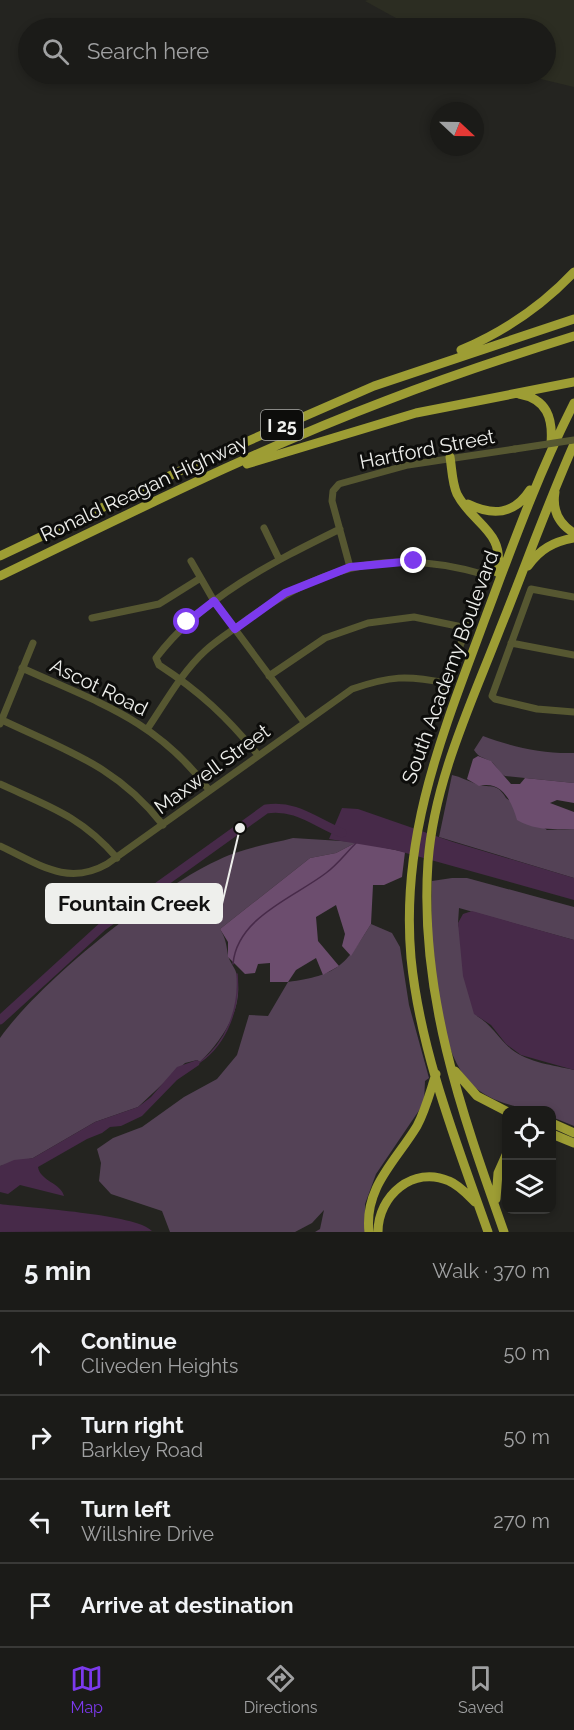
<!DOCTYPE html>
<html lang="en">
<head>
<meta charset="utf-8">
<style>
  body { margin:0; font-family:Raleway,sans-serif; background:#282825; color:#f1f3f6 }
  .controls { position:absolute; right:18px; bottom:18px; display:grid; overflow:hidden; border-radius:12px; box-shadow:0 3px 9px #0003 }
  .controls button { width:54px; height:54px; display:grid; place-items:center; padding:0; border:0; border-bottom:2px solid #393937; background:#1b1b18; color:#f1f3f6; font:30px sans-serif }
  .compass { position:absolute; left:430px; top:102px; width:54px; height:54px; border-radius:50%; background:#1b1b18; box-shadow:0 3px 9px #0003; rotate:112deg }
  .stop { position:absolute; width:18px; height:18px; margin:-14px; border:4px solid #7c3aed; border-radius:50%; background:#fff }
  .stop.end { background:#7c3aed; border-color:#fff; box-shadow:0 2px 6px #0008 }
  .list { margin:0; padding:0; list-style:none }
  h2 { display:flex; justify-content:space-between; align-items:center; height:78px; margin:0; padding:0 24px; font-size:26px }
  h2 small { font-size:20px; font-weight:400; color:#a0a1a2 }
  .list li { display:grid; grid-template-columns:39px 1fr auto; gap:18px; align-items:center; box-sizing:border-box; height:84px; padding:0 24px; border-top:2px solid #393937 }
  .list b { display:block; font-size:22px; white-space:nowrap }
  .list p { margin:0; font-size:20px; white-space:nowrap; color:#a0a1a2 }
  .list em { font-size:20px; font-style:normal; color:#a0a1a2 }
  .icon { flex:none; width:33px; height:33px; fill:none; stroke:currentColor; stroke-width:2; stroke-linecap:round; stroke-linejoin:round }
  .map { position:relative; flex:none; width:574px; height:1232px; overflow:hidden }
  .search { position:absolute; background:#1b1b18; box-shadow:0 3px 9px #0003; left:18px; right:18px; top:18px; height:66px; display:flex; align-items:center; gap:15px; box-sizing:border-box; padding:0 21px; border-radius:33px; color:#a0a1a2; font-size:22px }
  .sheet { height:414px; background:#1b1b18 }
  nav { display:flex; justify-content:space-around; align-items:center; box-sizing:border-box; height:84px; border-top:2px solid #393937; background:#1b1b18; font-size:16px; color:#a0a1a2 }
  nav a { display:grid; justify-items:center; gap:3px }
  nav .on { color:#7c3aed }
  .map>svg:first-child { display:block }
</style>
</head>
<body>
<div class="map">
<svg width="574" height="1232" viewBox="0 0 574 1232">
  <rect width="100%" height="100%" fill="#242420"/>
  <!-- built -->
  <path fill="#2c2d22" d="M368 0H574V87L520 74H546V28H414L365 1Z"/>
  <!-- green -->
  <path fill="#544256" d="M483 736C512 747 543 754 574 753V783L505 776C498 772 496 764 490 761 483 757 479 758 474 750Z
    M452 775C461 777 468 781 476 784 489 789 496 781 506 798L547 830 574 829V878L439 837Z
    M293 838 357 842 336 853 310 858 220 929C226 939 226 944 228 955 229 962 236 968 237 976 244 1009 222 1040 200 1062L197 1060 185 1063 138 1107 95 1122 33 1158 0 1166V1038C40 981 169 876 235 853 254 846 274 843 293 838Z
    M452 878H467L574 907V940L459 908 458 923 477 1016C492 1025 498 1038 511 1049 529 1063 553 1065 574 1070V1126L552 1117V1110C524 1110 492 1104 471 1084 432 1044 430 934 432 881Z
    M371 924 392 933 400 947 409 1005 429 1078 425 1081 424 1103 376 1174 365 1204V1232H315L320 1229 324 1210 312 1223 295 1232H170L162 1211 111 1194 99 1181 101 1163 97 1149 113 1138 142 1127 184 1097 217 1079 237 1055 249 1015 268 1016 288 982C338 975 345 966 371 924Z"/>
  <!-- forest -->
  <path fill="#6c4d6e" d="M478 756 491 761 511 784H520L525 778 574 783V803L557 800 550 803 574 812V829C553 829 536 831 517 820 512 802 502 780 479 786L467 779 473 759Z
    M357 842 405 852 402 877 384 885H373L371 924 351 956 342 946 345 934 336 905 316 917 318 941 339 966 323 975 316 958 296 970 288 982H270V963L258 964 255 973 245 974 228 957V942L220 929 310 858 336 853Z"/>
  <!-- water -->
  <path fill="#472a49" d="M342 808 358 809 453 842 574 878V900L395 850 329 839Z
    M472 911 574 940V1070L521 1055 506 1044 491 1025 474 1014 463 976 458 923 463 914Z
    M197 1060 200 1062 199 1065 177 1080 142 1116 121 1126 110 1127 102 1133 87 1139 38 1167C40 1181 61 1183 64 1196L20 1185 8 1194 0 1192V1166L14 1160 33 1158 95 1122 138 1107 151 1097 177 1067Z
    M0 1204C28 1208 137 1214 152 1231L0 1232Z"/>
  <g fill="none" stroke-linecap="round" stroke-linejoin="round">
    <!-- stream -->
    <path stroke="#472a49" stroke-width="1.5" d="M233 964C237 917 295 897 326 873 337 865 346 853 356 843
      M200 1062C227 1043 240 1007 237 974"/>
    <!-- river -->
    <path stroke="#472a49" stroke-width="9" d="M0 1020 103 926 266 809C296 804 316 823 342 833"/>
    <!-- minor -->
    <path stroke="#565731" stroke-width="7" d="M264 528 279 559
      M191 561 214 601 304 722
      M350 567 332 501 333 491 339 484 408 465 515 449
      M574 597 531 589 492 696 495 699 537 709 574 712
      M92 618 159 604 199 579
      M511 643 574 655
      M22 668C99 703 157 720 209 790
      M269 676 325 638 368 623 414 617 467 628
      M2 720C67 751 117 766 163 825
      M0 724 33 643
      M148 728C165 703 182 672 205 651 218 639 235 629 249 618 327 563 394 548 486 575L444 690
      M258 755C227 717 199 691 159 665L156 658C202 597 273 562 340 529
      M0 784C48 806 81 816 117 858
      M0 846C37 863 67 887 107 864L352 689C390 676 407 675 446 683"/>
    <!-- highway -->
    <path stroke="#9d9d34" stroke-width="9" d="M461 350C503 332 543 305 574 272
      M519 394C547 399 553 418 551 443
      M450 457C452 469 452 483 457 494 473 525 506 531 497 572
      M247 464 416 413 574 382
      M555 492C552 510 559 524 574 533
      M468 504C493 516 514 515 530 490
      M0 556 184 469 374 386 574 319
      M528 566C540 549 553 542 574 538
      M0 576C127 515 253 451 385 401 447 377 510 356 574 336
      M455 1071 477 1096 506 1111
      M552 1123 574 1133
      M552 1134 574 1143
      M496 1199 498 1173 506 1155
      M369 1232C364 1187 396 1161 417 1126 426 1109 430 1092 436 1074
      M378 1232C378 1196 413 1165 449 1181 459 1185 467 1194 475 1202
      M488 1232C457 1144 420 1051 411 958 400 833 444 730 486 616 513 544 539 472 574 403
      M504 1232C461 1111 419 992 428 862 434 781 471 704 500 629 525 567 547 505 574 444"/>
    <!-- minor-bridge -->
    <path stroke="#565731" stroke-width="7" d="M515 449 574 440"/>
  </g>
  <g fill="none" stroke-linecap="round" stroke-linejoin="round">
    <!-- route -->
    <path stroke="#7c3aed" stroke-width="8" d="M187 622 214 601 235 629 285 593 350 567 414 561"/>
  </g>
  <g text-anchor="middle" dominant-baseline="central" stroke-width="6" stroke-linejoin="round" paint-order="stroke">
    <!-- shield labels -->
    <rect fill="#0d0d0b" stroke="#aaaba8" stroke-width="1.5" x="261" y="410" width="42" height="30" rx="4.5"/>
    <g font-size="18" font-weight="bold" fill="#eeefec">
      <text x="282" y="425">I 25</text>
    </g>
    <!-- street labels -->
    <g font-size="20" fill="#eeefec" stroke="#0d0d0b">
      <text transform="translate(427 449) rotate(-11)">Hartford Street</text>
      <text transform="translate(144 488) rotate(-25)">Ronald Reagan Highway</text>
      <text transform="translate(450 667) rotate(-70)">South Academy Boulevard</text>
      <text transform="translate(99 687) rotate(26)">Ascot Road</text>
      <text transform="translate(212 769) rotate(-36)">Maxwell Street</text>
    </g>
  </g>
  <!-- callouts -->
  <path fill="none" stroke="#eeefec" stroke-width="2" d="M240 828L222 904"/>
  <circle fill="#eeefec" stroke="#0d0d0b" stroke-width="2" cx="240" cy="828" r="6"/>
  <rect fill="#eeefec" stroke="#eeefec" stroke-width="2" x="46" y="884" width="176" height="39" rx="6"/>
  <g font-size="21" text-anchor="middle" font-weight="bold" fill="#111">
    <text x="134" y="911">Fountain Creek</text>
  </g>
</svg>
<div class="controls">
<button><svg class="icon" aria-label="locate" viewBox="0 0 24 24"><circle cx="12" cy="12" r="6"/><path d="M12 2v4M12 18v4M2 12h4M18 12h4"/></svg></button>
<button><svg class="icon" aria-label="layers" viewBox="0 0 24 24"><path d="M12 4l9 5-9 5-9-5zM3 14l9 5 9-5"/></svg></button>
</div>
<svg class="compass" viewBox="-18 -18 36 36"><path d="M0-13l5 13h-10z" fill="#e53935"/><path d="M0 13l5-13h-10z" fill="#a0a1a2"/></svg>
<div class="stop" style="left:187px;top:622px"></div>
<div class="stop end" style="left:414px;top:561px"></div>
<div class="search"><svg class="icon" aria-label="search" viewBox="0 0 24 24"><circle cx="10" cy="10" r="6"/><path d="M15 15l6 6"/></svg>Search here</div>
</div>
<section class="sheet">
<h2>5 min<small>Walk · 370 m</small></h2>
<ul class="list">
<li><svg class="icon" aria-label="ahead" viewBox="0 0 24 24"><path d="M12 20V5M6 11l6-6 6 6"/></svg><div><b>Continue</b><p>Cliveden Heights</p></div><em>50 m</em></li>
<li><svg class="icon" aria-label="right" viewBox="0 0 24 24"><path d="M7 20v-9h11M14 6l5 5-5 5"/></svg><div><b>Turn right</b><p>Barkley Road</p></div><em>50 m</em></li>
<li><svg class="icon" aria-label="left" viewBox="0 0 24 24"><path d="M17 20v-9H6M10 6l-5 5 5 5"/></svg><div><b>Turn left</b><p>Willshire Drive</p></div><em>270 m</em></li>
<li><svg class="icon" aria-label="arrive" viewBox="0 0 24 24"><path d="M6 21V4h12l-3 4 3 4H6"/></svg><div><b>Arrive at destination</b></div></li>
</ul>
</section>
<nav>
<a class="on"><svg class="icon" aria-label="map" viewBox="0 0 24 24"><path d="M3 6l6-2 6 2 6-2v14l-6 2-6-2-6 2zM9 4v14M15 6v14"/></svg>Map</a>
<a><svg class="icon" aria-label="directions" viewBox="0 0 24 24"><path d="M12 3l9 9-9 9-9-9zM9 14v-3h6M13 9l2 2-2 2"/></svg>Directions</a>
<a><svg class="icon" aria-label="saved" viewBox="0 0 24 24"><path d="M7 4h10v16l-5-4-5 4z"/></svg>Saved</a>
</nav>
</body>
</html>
